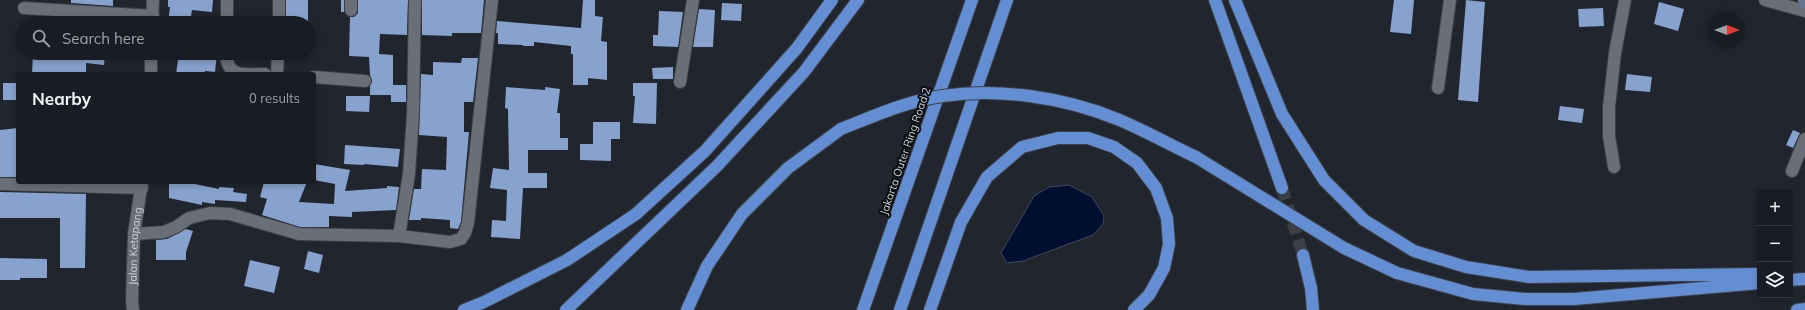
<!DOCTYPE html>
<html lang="en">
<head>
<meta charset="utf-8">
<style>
  body { margin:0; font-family:Mulish,sans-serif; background:#26292f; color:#f1f3f6 }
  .controls { position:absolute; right:12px; bottom:12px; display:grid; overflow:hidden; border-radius:4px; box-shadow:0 2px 6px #0003 }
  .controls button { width:36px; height:36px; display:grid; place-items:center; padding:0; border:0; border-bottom:1px solid #373a40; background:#191c22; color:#f1f3f6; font:20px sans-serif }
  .compass { position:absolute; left:1709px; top:12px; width:36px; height:36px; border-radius:50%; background:#191c22; box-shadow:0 2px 6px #0003; rotate:90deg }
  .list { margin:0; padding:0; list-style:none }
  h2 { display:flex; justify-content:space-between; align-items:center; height:52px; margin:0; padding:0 16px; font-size:17px }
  h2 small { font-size:13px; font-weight:400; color:#9fa1a5 }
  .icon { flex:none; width:22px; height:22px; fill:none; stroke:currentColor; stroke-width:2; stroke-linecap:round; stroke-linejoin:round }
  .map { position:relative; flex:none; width:1805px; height:310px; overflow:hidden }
  .search { position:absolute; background:#191c22; box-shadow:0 2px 6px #0003; left:16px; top:16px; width:300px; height:44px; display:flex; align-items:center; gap:10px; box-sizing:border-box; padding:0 14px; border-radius:22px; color:#9fa1a5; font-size:15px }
  .panel { position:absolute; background:#191c22; box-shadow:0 2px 6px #0003; left:16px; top:72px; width:300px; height:112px; border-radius:4px }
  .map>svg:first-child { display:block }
</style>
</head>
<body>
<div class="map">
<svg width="1805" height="310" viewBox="0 0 1805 310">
  <rect width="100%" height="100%" fill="#21252d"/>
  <!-- water -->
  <path fill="#000f30" stroke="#3e4a62" d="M1069 185 1092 197 1104 216 1103 224 1093 235 1023 261 1007 263 1001 253 1034 196 1049 187Z"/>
  <!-- building -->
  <path fill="#87a2ce" d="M71 0H113V6L71 3Z
    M168 0H213L212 12 192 10 190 23H168L170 7H168Z
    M286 0H308V23H286Z
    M341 0H344V12H341Z
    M358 0H408L407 35 380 34 379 54 393 55V85H406V102H391V95H370V86L372 81 370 75 369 57 349 56 350 17H354L358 13Z
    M422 0H484L481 33H452V36L422 35Z
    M583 0H595V16L603 17 601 41 607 42V80L588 78V85H573V54H571V46L534 42V46H523V45L498 44V33H496L497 21 581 28Z
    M1394 0H1414L1411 34 1390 32Z
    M1466 0 1485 2 1478 102 1458 100Z
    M1659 2 1684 9 1678 31 1654 24Z
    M722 3 742 4 741 21 721 20Z
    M1603 8 1604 26 1579 27 1578 9Z
    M699 9 715 10 713 47H693Z
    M659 11 683 12 678 47 653 46V35H658Z
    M33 53H105L104 65 86 63V74H32Z
    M179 53H217L215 72 205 71V74H176Z
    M462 58H478L473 102H464V132H469L461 222 458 229 450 228V220L421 218V220H409L414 189H421L422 169 446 170 447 137 419 135 421 74 433 75V62L461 63Z
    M673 67V79H653L652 68Z
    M1627 74 1652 77 1650 92 1625 90Z
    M3 83H18V100H3Z
    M633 83H657L656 124 633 123 635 96H633Z
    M506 87 545 90V87L560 89 557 113H560V138H568V150H528V173H547V188H523L520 239 491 237 492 220 506 221 507 190 490 188 493 168 509 170 508 109 505 108Z
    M346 96H370L369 112 346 111Z
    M1560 106 1584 109 1582 123 1558 120Z
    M593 122H620V139H611V161L580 160V144H593Z
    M18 128V177H0V130Z
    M1793 130 1800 133 1793 148 1786 145Z
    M345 145 400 149 398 167 364 164V165L344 164Z
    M314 164 350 170 345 191 387 188V186L399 187 396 210 352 212V217L329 216V227H300L262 215 267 199 260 197 264 182H307L299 202 334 204 335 184 314 180Z
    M169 182 190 183 219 189V187L234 188 233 192 247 194 246 202 215 200V204L202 202V205L169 198Z
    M0 192 86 194 85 268H60V218H0Z
    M186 229 193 231 186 252V260H156V240L167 239Z
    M308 251 323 255 319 273 304 269Z
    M0 258 47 259V278H20V280H0Z
    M250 260 280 267 274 293 244 286Z"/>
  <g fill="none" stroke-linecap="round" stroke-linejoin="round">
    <!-- highway-tunnel -->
    <path stroke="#3b3f46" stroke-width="12" stroke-dasharray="12 6" stroke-linecap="butt" d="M1282 188 1303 255"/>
    <defs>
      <g id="street">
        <path d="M351 0V10"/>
        <path d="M1765 0 1805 11"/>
        <path d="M24 8 153 16"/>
        <path d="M152 23 153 0"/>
        <path d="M227 23V0"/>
        <path d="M279 23V0"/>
        <path d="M226 53C227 79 245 74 265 74"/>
        <path d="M151 74V53"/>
        <path d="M277 74 278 53"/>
        <path d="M314 77 365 81"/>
        <path d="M680 82 693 0"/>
        <path d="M1438 88 1450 0"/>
        <path d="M1614 167 1609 136V107L1615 53 1625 0"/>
        <path d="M1792 171 1805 139"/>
        <path d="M0 184 142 188"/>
        <path d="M134 234 164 232 176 227 189 218 210 213 230 214 299 234 399 236 450 242 461 239 465 233 468 223 492 0"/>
        <path d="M399 236 409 174 413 114 415 0"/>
        <path id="s1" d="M133 310 132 300 134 234 142 182"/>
      </g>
      <path id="secondary" d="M1804 0 1805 3"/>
      <path id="highway" d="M1215 0 1282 188
        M1235 0 1282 114 1324 180 1364 220 1414 251 1466 267 1529 277 1760 274
        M1196 157 1344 248 1397 273 1473 294 1525 299H1574L1760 283
        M1303 255 1311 288 1313 310
        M1790 280 1805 279
        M464 310 484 302 567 260 636 214 705 151 797 48 832 0
        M566 310 717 166 804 72 858 0
        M687 310 707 266 742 214 788 168 841 129
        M863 310 972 0
        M900 310 1007 0
        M930 310 961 222 987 177 1022 147 1058 138H1088L1114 147 1137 163 1156 188 1167 218 1169 244 1164 268 1149 295 1134 310
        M1797 310 1805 309"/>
    </defs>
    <!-- street casing -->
    <use href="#street" stroke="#3d4147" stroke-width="14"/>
    <!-- secondary casing -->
    <use href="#secondary" stroke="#3d4147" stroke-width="14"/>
    <!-- highway casing -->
    <use href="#highway" stroke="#3d4147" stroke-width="14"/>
    <!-- street -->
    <use href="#street" stroke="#696e77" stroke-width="12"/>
    <!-- secondary -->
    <use href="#secondary" stroke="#687893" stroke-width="12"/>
    <!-- highway -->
    <use href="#highway" stroke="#648ed3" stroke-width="12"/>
    <defs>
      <path id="highway-bridge" d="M841 129C874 116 907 101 942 96 1000 88 1063 97 1117 119 1144 130 1170 145 1196 157"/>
    </defs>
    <!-- highway-bridge casing -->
    <use href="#highway-bridge" stroke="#3d4147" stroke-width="14" stroke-linecap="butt"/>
    <!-- highway-bridge -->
    <use href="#highway-bridge" stroke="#648ed3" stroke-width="12"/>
  </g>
  <g text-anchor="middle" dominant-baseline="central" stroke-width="4" stroke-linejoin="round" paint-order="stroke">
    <!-- street labels -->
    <g font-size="11" fill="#cfd2d7" stroke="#0c0e12">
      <text transform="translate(905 151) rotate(-71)">Jakarta Outer Ring Road 2</text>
      <text stroke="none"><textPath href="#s1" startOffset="64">Jalan Ketapang</textPath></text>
    </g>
  </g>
</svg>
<div class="controls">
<button>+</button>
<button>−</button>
<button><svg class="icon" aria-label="layers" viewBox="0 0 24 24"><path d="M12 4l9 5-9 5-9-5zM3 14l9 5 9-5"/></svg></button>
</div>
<svg class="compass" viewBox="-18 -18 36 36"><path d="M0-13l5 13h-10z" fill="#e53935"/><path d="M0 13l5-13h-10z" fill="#9fa1a5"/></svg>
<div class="search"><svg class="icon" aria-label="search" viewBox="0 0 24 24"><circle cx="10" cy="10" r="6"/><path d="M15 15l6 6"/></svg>Search here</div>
<section class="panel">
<h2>Nearby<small>0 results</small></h2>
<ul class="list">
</ul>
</section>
</div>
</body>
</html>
